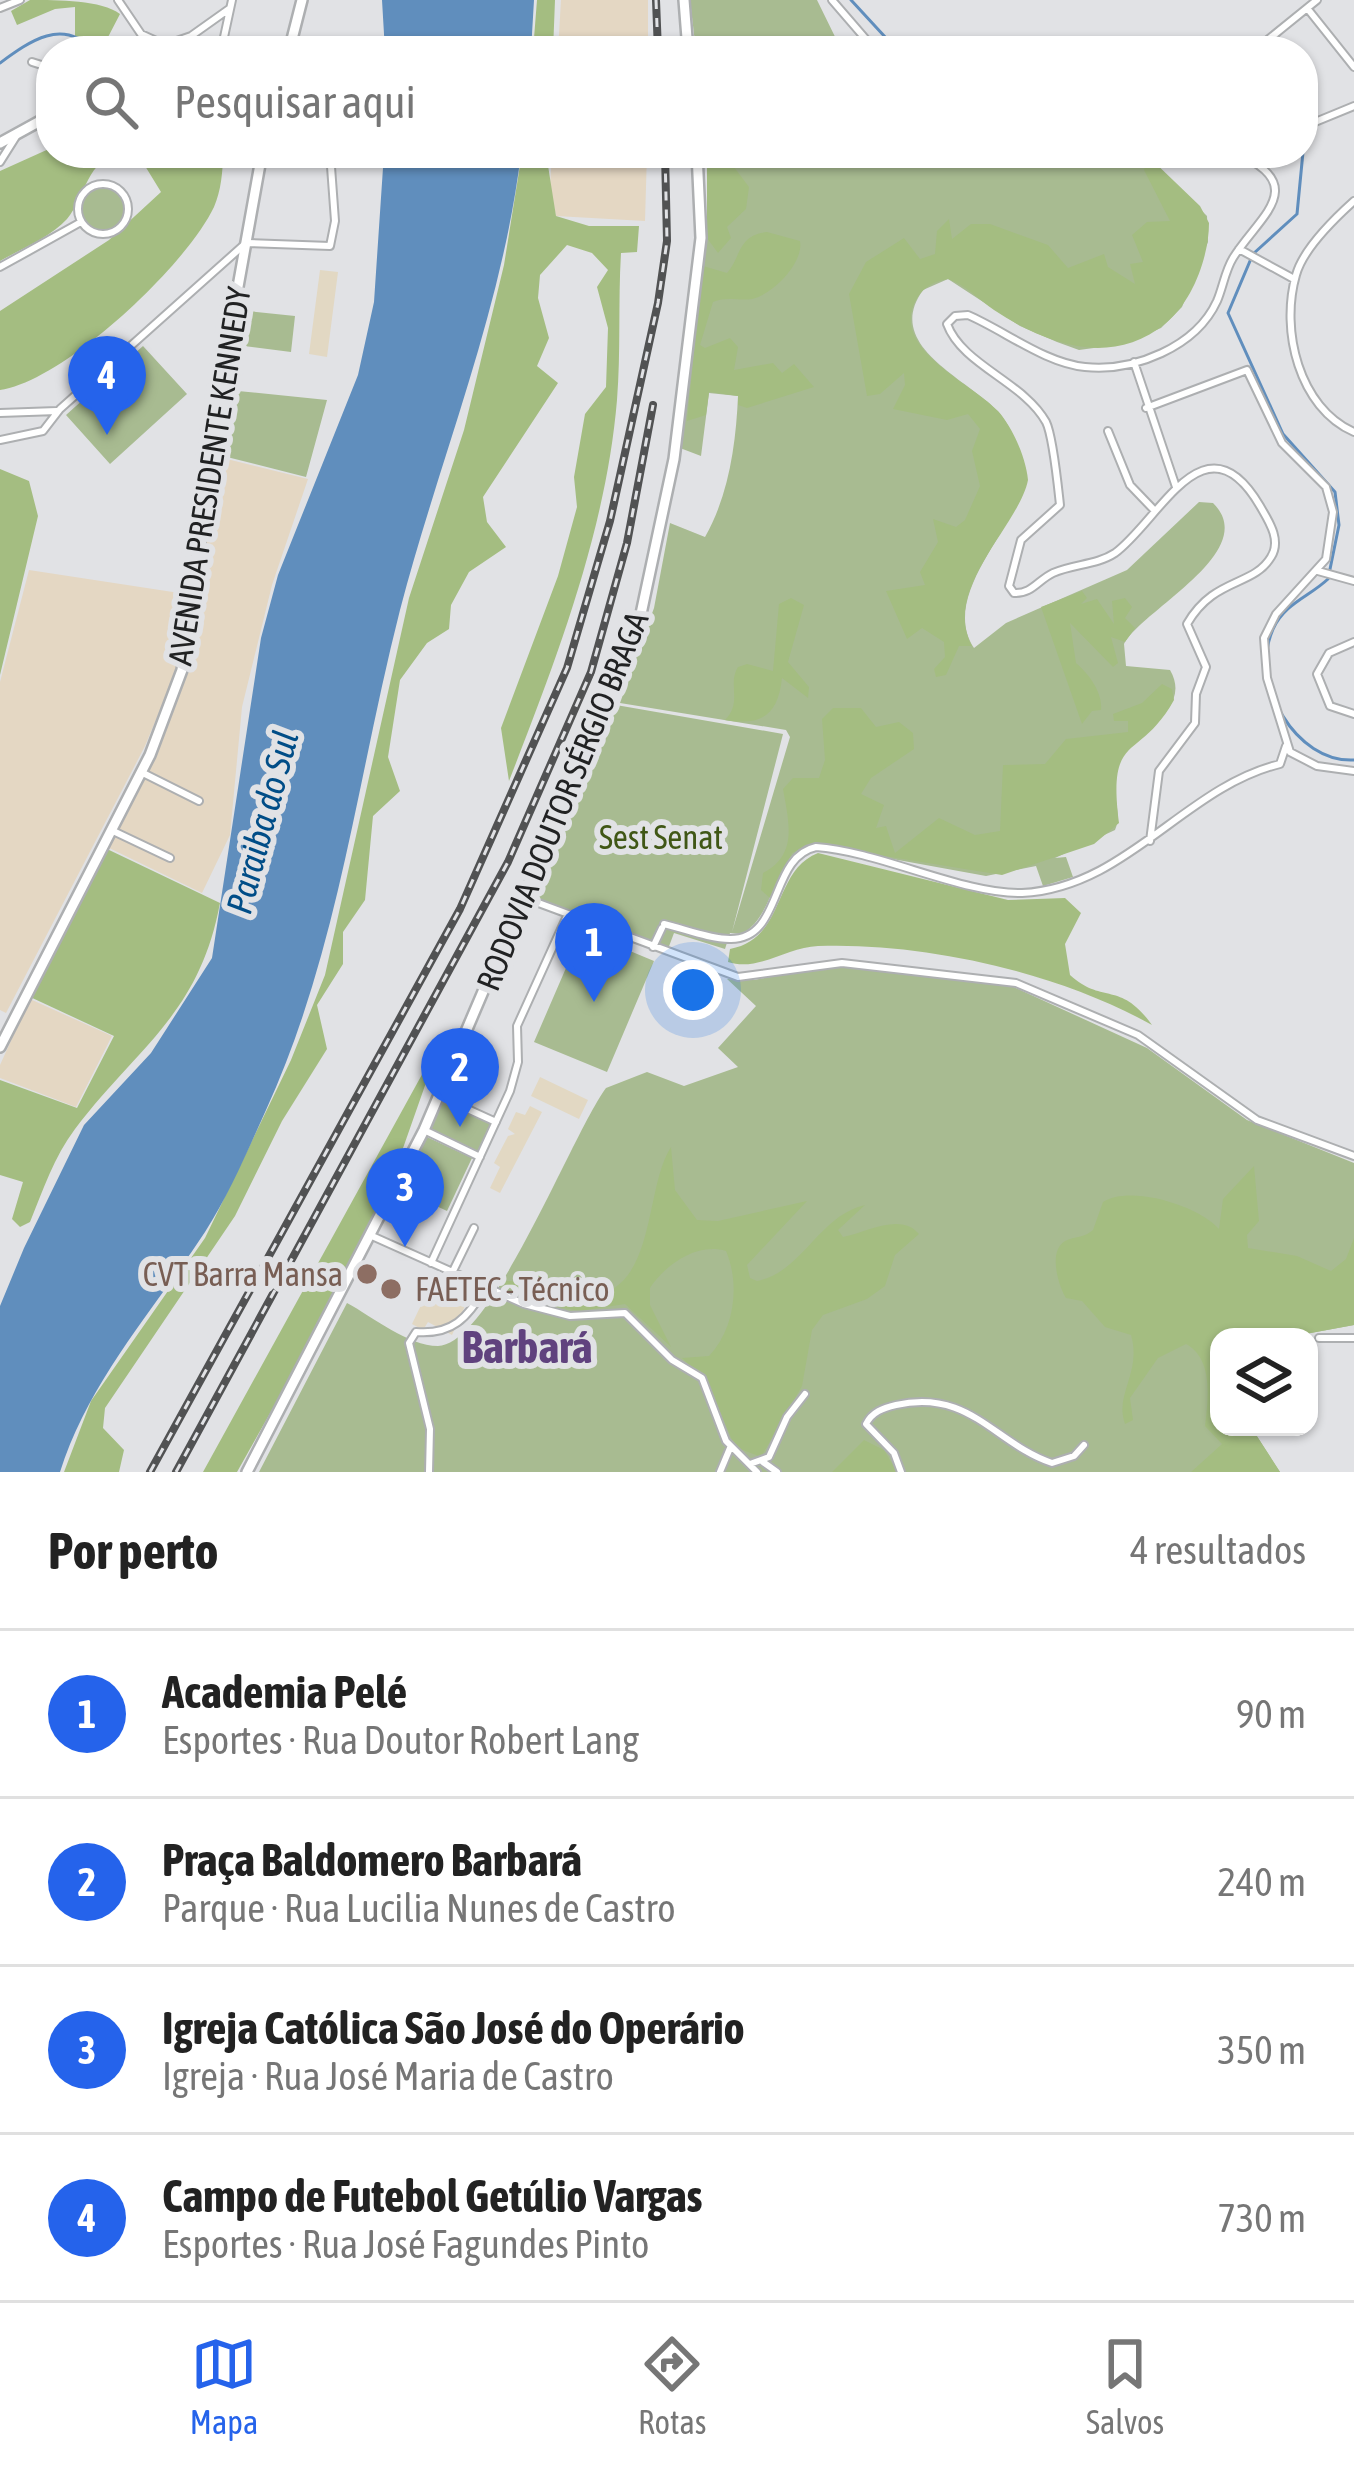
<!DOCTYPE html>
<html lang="pt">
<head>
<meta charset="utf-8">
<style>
  body { margin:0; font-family:"Asap Condensed",sans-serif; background:#f6f6f6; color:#222 }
  .controls { position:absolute; right:36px; bottom:36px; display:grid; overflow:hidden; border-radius:24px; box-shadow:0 3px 9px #0004 }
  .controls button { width:108px; height:108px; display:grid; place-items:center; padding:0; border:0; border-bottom:3px solid #e0e0e0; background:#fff; color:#222; font:60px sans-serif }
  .you { position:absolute; left:693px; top:990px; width:42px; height:42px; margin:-30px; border:9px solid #fff; border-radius:50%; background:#1a73e8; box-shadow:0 0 0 18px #1a73e833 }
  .badge { display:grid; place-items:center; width:78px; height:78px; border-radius:50%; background:#2563eb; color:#fff; font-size:39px; font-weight:700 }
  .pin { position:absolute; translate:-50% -99px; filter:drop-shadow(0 3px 6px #0008) }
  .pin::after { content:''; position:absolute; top:63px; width:42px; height:36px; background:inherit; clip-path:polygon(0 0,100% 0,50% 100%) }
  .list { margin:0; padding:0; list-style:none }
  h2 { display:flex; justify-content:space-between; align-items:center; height:156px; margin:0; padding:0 48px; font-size:51px }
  h2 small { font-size:39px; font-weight:400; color:#767676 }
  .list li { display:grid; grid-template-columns:78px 1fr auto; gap:36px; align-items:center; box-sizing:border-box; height:168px; padding:0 48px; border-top:3px solid #e0e0e0 }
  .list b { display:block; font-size:45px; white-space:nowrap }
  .list p { margin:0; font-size:39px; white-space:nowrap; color:#767676 }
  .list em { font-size:39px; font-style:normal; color:#767676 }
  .icon { flex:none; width:66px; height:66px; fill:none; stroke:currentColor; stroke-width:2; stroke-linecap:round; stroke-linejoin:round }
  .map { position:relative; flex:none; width:1354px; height:1472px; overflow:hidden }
  .search { position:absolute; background:#fff; box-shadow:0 3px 9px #0004; left:36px; right:36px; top:36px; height:132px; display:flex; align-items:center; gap:30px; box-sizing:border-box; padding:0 42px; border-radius:48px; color:#767676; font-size:45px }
  .sheet { height:828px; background:#fff }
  nav { display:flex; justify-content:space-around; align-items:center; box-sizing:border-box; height:168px; border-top:3px solid #e0e0e0; background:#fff; font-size:33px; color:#767676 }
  nav a { display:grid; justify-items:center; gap:6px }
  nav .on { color:#2563eb }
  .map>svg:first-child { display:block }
</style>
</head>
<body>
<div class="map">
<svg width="1354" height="1472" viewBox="0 0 1354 1472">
  <rect width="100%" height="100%" fill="#e1e2e5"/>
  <!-- industrial -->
  <path fill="#e4d7c3" d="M561 0H648V51H558Z
    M552 153H647L645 221 556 216 550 186Z
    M219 457 308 479 272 585 242 707 230 835 202 893 105 846 161 740 184 679Z
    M29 570 186 594 175 674 145 746 6 1013 0 1010V682Z
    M30 999 112 1036 76 1107 0 1078V1065Z"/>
  <!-- education -->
  <path fill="#e2d8c3" d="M320 270 338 272 327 357 309 354Z
    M540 1077 588 1100 579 1119 531 1096Z
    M530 1106 542 1112 500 1193 490 1188 500 1167 494 1163 508 1136 515 1134 508 1129 516 1112 525 1115Z
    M433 1280 468 1299 452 1335 428 1322 423 1330 412 1324Z"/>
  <!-- green -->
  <path fill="#a8bb91" d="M690 0H817L842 51H696Z
    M707 153H1144L1207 216 1208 242 1182 307 1161 328 1123 344 1079 350 1057 342 1020 326 948 279 923 290C882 347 970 379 1000 414 1011 427 1018 447 1024 463 1041 508 934 588 974 648L1006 623 1127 570 1199 502 1213 503C1262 551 1142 610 1124 644L1126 666 1170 670C1194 711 1132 732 1117 764 1107 787 1124 810 1115 830L1055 858 1066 857 1073 877 1043 886 1036 866 986 876 810 844C771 858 777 914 742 934L730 933 725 949 674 933 668 949 534 897 616 705 783 734 732 932 790 737 786 730 620 703 654 608 670 523 705 537C729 495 736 443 738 396L709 393 701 456 680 448 708 224Z
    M78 209a25 25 0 1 1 50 0a25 25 0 1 1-50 0Z
    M248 311 295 316 291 352 244 346Z
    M143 346 187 394 110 464 66 415Z
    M238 391 327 400 306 477 227 457Z
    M582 931 654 961 607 1072 534 1042Z
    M829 965 1005 983 1147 1048 1247 1120 1354 1163V1325L1289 1337H1219V1427H1251L1280 1472H259L347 1303C373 1317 408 1346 438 1346 491 1345 572 1134 606 1088L647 1072 684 1086 738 1067 718 1048 756 1006 727 979 754 980Z
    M443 1102 493 1124 477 1152 428 1130Z
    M427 1137 472 1158 447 1211 402 1190Z"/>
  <!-- forest -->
  <path fill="#a4bd81" d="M30 0C58 0 102 0 120 14L106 41 113 51 75 44V7L55 9 17 25 11 11Z
    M537 0H555L553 51H533Z
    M51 148V153H223C223 171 221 191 214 207 186 266 64 381 0 390V311L109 240 161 192 142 161C88 140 89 193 67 219 51 237 21 249 0 261V171Z
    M522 153H546L556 216 589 226H639L637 252 621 253C618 302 621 352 617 400 606 531 556 660 509 781L501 728 558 576 577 507 574 477 585 414 606 387 608 328 597 287 608 270 592 253 567 245 540 275 538 298 549 338 537 366 558 383 483 497 487 522 506 547 469 572 451 605 449 629 427 643 400 680 388 757 400 791 373 816 365 900 343 932V964L317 1005 327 1049 282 1121 235 1216 105 1408 103 1428 124 1450 119 1472H64L91 1401 205 1238 291 1060 325 975 409 598 464 430 504 265Z
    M707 153H744L734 167 749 187 746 209 727 227 731 238 718 253 707 238Z
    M1149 157 1200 206 1209 223C1209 257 1192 302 1166 323 1111 368 1047 345 994 310 979 300 966 285 948 279 935 281 925 286 917 298 887 348 971 382 998 411 1013 428 1026 458 1028 480 1019 526 941 589 972 646H959L946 675 936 677 934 669 945 657 944 642 922 628 907 639 886 591 925 585 920 572 938 542 933 519 956 527 965 520 980 486 972 451 980 429 968 414 947 420 893 409 905 385 904 373 880 394 867 396 849 294 866 262 904 238 920 259 935 254 937 231 949 219 952 239 971 224H990L1048 245 1068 268 1104 254 1108 267 1135 284 1130 264 1143 262 1132 235 1147 222 1170 221 1144 170Z
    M767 232 800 241C804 262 774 294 752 299 738 301 727 296 713 302L700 345 705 348 730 338 738 347 734 370 773 363 782 373 794 364 814 387 747 408 738 405V396L709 392 706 415 687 421 703 266 727 273C741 258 737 235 767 232Z
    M0 469 29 481 38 516 0 675Z
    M1082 591 1087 598 1081 604 1097 599 1114 624 1112 601 1125 598 1132 607 1125 618 1135 628 1125 642 1111 637 1118 663 1113 667 1070 623 1076 663C1089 674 1103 693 1101 710L1092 711 1082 724 1041 607Z
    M791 598 804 605 788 662 809 687 808 698 782 678C778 715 762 726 725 720 743 702 727 684 738 667L747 664 773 671 779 604Z
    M1162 684 1172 689 1174 700C1139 763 1107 730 1119 823L1094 844 1002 875 810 844 792 853 770 898 761 890 763 873C798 855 789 823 783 789L793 778H819L825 760 822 719 833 708H861L876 727 899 722 913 733 914 749 871 778 861 794 884 805 876 828 886 826 895 853 939 818 975 835 1000 831 1003 765 1045 764 1066 739 1128 732V721H1114L1113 714 1142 703Z
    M107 849 220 903C199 1015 138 1046 75 1129 54 1157 43 1190 30 1222L20 1227 12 1219 23 1182 0 1175V1080L77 1108 114 1036 28 996Z
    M818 853 1008 900 1065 898 1081 913 1065 944 1070 975C1103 1005 1120 980 1152 1025 1059 973 925 942 818 946 788 947 758 972 728 962L730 949C786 939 772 871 818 853Z
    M441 1040 389 1188 339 1291 237 1472H203Z
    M671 1147 675 1190 697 1220 718 1221 807 1201 747 1265 750 1278 757 1281C803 1272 818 1216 865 1205L838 1230 843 1237C867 1232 901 1212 919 1234L895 1255 885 1286 867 1299 823 1315 812 1330 802 1386 761 1457 735 1447 708 1383 682 1358 709 1356C735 1329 740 1284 726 1251 697 1242 665 1265 650 1288V1305L671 1347 625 1304 579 1311 542 1303 501 1282C529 1276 554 1300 591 1296 657 1289 644 1188 671 1147Z
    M1254 1166 1259 1221 1247 1235 1248 1248 1297 1256 1331 1271 1346 1259 1354 1238V1325L1289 1337H1219V1427H1251L1280 1472H1191L1222 1444 1205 1426C1208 1400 1214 1359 1186 1344L1158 1358 1130 1398 1133 1420 1125 1424C1114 1394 1142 1373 1131 1335L1105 1327 1082 1301 1066 1298C1058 1285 1048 1251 1065 1241 1075 1236 1084 1238 1093 1230L1103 1202C1130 1184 1200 1206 1219 1229L1223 1199Z
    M864 1440 884 1450 897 1472H832Z"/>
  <!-- water -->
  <path fill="#608ebd" d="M382 0H534L531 51H385Z
    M384 153H521C502 311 440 457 400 610 357 778 339 950 266 1110 248 1150 229 1195 205 1232 153 1311 89 1381 60 1472H0V1306L24 1248 84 1125 151 1053 212 958 261 638 278 575 358 375 374 302Z"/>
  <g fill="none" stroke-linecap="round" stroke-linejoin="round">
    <!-- stream -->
    <path stroke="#608ebd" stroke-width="3" d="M851 0 898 51
      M0 63C30 41 63 17 94 51
      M1303 152 1297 214 1253 254 1228 313 1283 434 1335 492 1339 525 1328 579C1309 597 1285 603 1273 629 1249 683 1296 763 1354 760"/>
    <defs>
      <path id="street" d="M118 0 141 34 165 45 191 36 229 9
        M832 0 876 51
        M0 8 20 0
        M1307 8 1354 67
        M221 51 232 0
        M1254 51 1317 0
        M32 62 51 68
        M1303 127 1354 106
        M0 162 17 135
        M78 209a25 25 0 1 1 50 0a25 25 0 1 1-50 0Z
        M1354 201C1334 219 1303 249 1296 275 1280 330 1299 408 1354 432
        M1239 249 1294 279
        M0 267 81 222
        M1134 362 1176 487
        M1146 408 1247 370 1282 443 1326 487 1333 512 1326 559 1276 614 1264 638 1267 678 1290 752 1317 766 1354 771
        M0 413 57 411
        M1108 431 1130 485 1155 511
        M0 440 43 431 60 409 246 243 330 246 335 221 330 153
        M1318 571 1354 581
        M1354 642 1329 653 1317 674 1330 706 1354 714
        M141 772 199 801
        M111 830 170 858
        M1150 841 1159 771 1195 723 1196 694 1206 667 1187 624C1214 577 1253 587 1271 557 1282 540 1268 520 1260 506 1205 412 1160 520 1115 553 1097 565 1073 564 1053 573 1038 580 1032 594 1014 593L1009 586 1021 540 1060 505C1058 487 1053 436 1046 422 1024 382 962 365 947 324L955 316 968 315C1005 331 1045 363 1085 367 1134 372 1196 347 1217 301 1223 287 1225 271 1233 258 1258 217 1312 186 1236 153
        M525 898 738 977 842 963 1016 983 1138 1035 1257 1120 1354 1156
        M664 924C685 929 709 939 730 939 783 940 769 857 816 847 878 851 965 895 1022 893 1126 888 1185 787 1280 764L1286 746
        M653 947 662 928
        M439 1096 496 1122
        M424 1130 480 1157
        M372 1236 524 1304 570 1316 625 1313 672 1360 702 1378 726 1441 757 1472
        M431 1263 510 1091 518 1062 517 1026 566 918
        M452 1273 474 1228
        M1319 1338H1354
        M763 1462 777 1472
        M750 1464 769 1457 787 1417 805 1394
        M429 1472 430 1429 409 1343 416 1332C452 1335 468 1318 485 1288
        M720 1472 730 1448
        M901 1472 894 1453 866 1424C872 1412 883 1408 896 1405 969 1388 995 1444 1052 1463L1074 1456 1084 1445"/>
      <path id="secondary" d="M684 0 688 51
        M289 51 302 0
        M0 143 51 115
        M0 1047 150 755 182 670 227 348 262 153
        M247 1472 424 1130 638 628 674 459 701 238 697 153"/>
    </defs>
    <!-- street casing -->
    <use href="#street" stroke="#adafb1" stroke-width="10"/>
    <!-- secondary casing -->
    <use href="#secondary" stroke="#adafb1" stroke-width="14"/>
    <!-- street -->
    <use href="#street" stroke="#fff" stroke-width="6"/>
    <!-- secondary -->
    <use href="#secondary" stroke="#fff" stroke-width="9"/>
    <defs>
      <path id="rail" d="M656 0 658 51
        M150 1472 460 909 567 668 610 521 658 303 667 241 665 153
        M176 1472 508 862 591 672 627 543 653 405"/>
    </defs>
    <!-- rail casing -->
    <use href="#rail" stroke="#515253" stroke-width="8"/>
    <!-- rail -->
    <use href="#rail" stroke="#e1e2e5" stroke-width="3" stroke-dasharray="9" stroke-linecap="butt"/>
  </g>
  <!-- markers -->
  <g fill="#8d6e63" stroke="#e1e2e5" stroke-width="4.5">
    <circle cx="367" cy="1274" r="12"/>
    <circle cx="391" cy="1289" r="12"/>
  </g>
  <g text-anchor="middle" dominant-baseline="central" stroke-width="12" stroke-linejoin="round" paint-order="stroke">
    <!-- street labels -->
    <g font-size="33" fill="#212223" stroke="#e1e2e5">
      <text transform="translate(209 476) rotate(-81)">AVENIDA PRESIDENTE KENNEDY</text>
      <text transform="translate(562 801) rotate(-68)">RODOVIA DOUTOR SÉRGIO BRAGA</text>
    </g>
    <!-- park labels -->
    <g font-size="33" fill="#405716" stroke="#e1e2e5">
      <text x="661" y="837">Sest Senat</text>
    </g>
    <!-- education labels -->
    <g font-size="33" fill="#785e54" stroke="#e1e2e5" text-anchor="end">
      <text x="343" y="1274">CVT Barra Mansa</text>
      <text x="415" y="1289" text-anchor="start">FAETEC - Técnico</text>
    </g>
    <!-- water labels -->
    <g font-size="36" font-style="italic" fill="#004d87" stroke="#e1e2e5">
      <text transform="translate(262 822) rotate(-75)">Paraiba do Sul</text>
    </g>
    <!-- district labels -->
    <g font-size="45" font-weight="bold" fill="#60427e" stroke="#e1e2e5">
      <text x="527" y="1347">Barbará</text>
    </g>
  </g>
</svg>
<div class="controls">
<button><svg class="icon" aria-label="layers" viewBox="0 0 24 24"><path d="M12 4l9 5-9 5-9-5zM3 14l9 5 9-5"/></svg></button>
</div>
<div class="you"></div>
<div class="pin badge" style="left:594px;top:1002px">1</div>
<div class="pin badge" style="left:460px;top:1127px">2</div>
<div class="pin badge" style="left:405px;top:1247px">3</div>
<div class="pin badge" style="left:107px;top:435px">4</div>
<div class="search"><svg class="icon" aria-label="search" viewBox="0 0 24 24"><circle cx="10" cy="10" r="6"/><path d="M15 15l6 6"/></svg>Pesquisar aqui</div>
</div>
<section class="sheet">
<h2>Por perto<small>4 resultados</small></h2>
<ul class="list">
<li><span class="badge">1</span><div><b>Academia Pelé</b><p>Esportes · Rua Doutor Robert Lang</p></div><em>90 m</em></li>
<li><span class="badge">2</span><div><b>Praça Baldomero Barbará</b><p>Parque · Rua Lucilia Nunes de Castro</p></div><em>240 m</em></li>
<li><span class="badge">3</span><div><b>Igreja Católica São José do Operário</b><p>Igreja · Rua José Maria de Castro</p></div><em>350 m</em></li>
<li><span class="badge">4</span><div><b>Campo de Futebol Getúlio Vargas</b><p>Esportes · Rua José Fagundes Pinto</p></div><em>730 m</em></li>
</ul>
</section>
<nav>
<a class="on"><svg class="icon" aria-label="map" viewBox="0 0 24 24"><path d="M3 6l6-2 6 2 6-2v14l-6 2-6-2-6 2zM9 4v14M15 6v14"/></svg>Mapa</a>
<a><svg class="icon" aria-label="directions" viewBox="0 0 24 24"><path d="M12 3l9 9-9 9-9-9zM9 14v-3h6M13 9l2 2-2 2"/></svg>Rotas</a>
<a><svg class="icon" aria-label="saved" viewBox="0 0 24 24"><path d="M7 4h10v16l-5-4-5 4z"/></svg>Salvos</a>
</nav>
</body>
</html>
